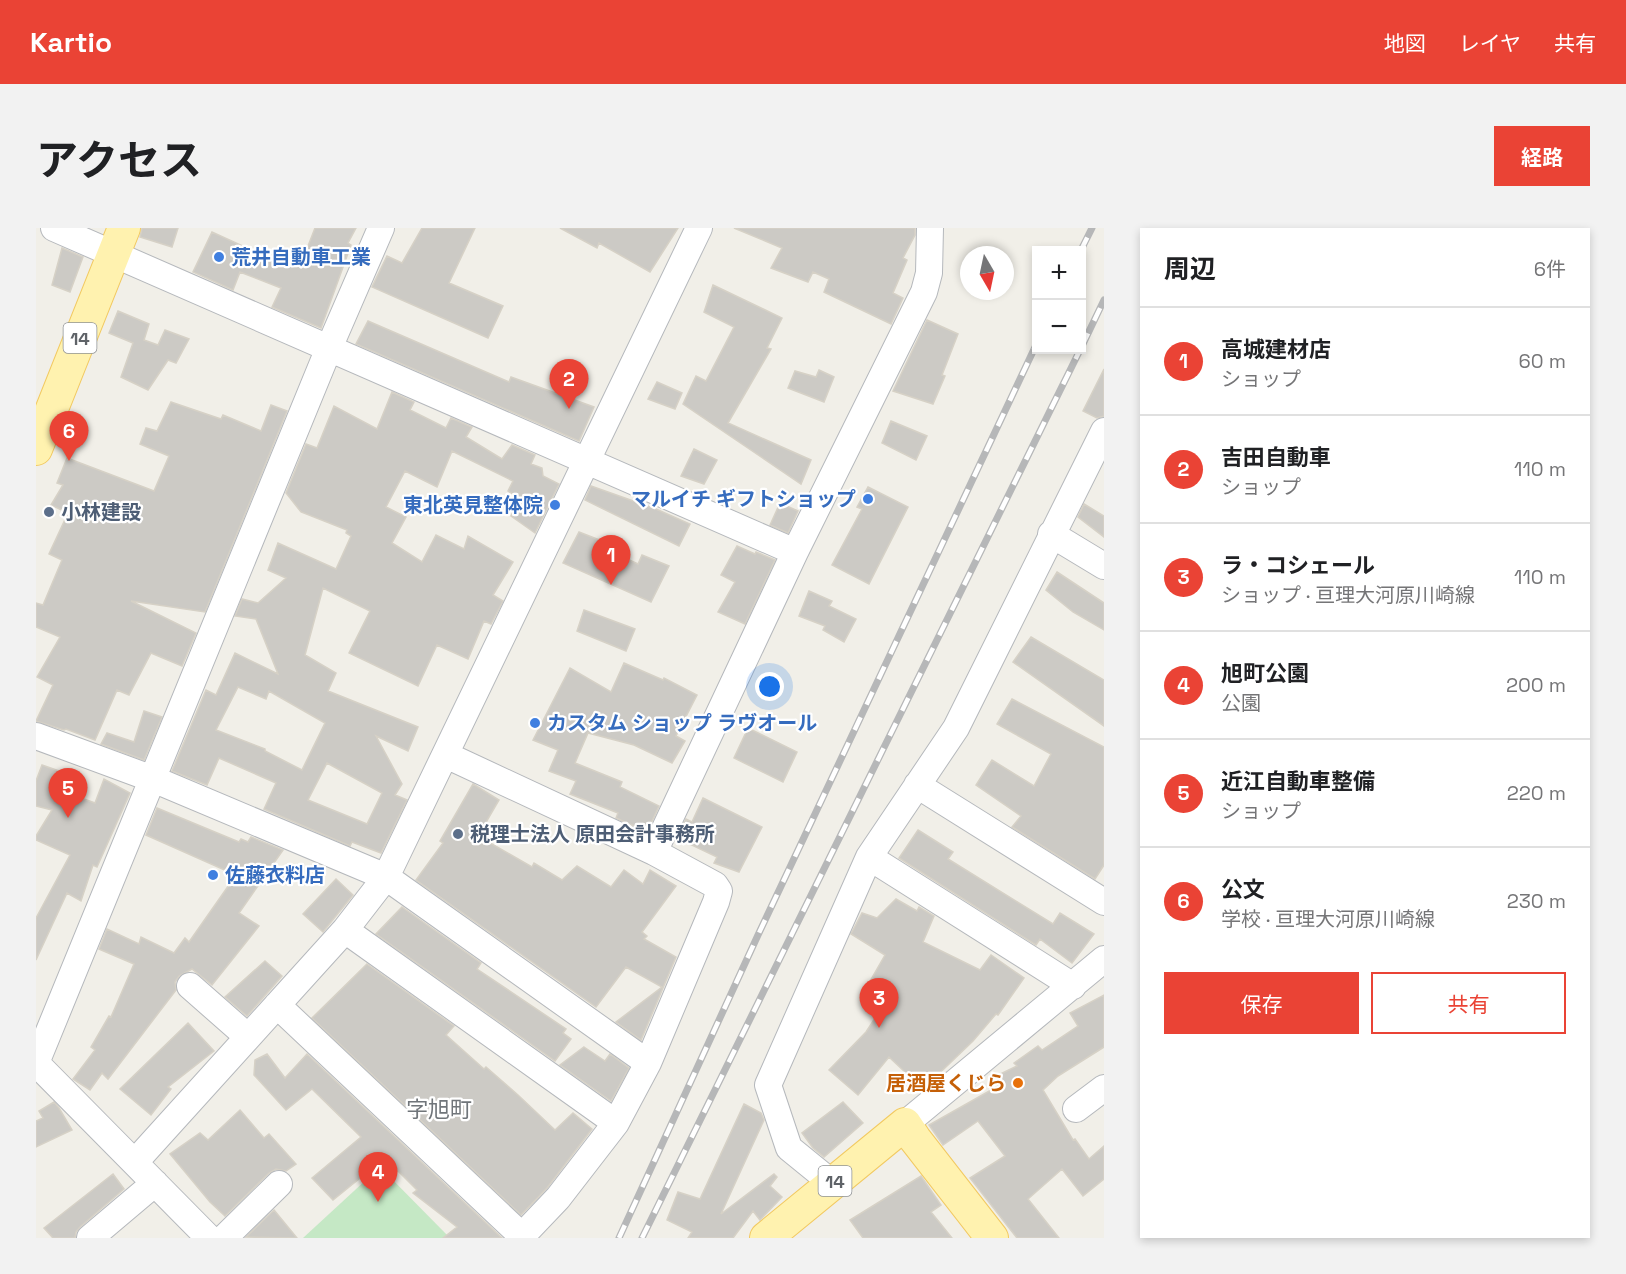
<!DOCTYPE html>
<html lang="ja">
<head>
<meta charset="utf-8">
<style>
  body { margin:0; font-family:"Space Grotesk","Noto Sans JP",sans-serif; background:#f2f2f2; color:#202124 }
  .controls { position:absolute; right:18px; top:18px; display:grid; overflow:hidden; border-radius:0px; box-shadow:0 3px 9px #0003 }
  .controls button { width:54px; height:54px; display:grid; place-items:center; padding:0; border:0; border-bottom:2px solid #e0e0e0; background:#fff; color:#202124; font:30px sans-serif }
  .compass { position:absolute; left:924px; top:18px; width:54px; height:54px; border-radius:50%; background:#fff; box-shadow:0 3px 9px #0003; rotate:171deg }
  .you { position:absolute; left:734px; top:459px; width:21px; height:21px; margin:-15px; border:4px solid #fff; border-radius:50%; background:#1a73e8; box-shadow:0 0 0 9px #1a73e833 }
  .badge { display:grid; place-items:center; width:39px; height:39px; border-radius:50%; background:#ea4335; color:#fff; font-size:20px; font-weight:700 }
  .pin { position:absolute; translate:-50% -50px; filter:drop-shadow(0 2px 3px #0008) }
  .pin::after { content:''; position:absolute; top:32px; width:21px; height:18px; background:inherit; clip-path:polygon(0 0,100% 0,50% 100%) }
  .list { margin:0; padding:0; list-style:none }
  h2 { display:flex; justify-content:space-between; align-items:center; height:78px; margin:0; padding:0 24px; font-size:26px }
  h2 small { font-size:20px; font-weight:400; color:#757577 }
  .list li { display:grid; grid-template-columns:39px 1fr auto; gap:18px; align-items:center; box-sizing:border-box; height:108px; padding:0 24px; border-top:2px solid #e0e0e0 }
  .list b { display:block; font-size:22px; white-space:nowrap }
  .list p { margin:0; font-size:20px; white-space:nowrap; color:#757577 }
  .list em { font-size:20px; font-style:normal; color:#757577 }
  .actions { display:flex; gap:12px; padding:18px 24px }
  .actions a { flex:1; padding:14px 0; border:2px solid #ea4335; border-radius:0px; text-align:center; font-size:21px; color:#ea4335 }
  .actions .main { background:#ea4335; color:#fff }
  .map { position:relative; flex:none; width:1068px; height:1010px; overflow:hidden; border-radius:0px }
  header { display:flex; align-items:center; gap:36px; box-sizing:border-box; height:84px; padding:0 30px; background:#ea4335; color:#fff }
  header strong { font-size:28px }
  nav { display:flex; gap:33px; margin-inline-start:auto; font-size:21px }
  .intro { display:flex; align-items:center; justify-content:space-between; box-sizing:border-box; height:144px; padding:0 36px }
  h1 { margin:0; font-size:42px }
  .button { padding:15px 27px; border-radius:0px; background:#ea4335; color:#fff; font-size:21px; font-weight:700 }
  main { display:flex; gap:36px; padding:0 36px }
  aside { flex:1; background:#fff; border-radius:0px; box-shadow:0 3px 9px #0003 }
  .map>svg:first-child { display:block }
</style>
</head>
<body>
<header>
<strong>Kartio</strong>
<nav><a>地図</a><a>レイヤ</a><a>共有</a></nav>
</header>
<div class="intro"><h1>アクセス</h1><a class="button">経路</a></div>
<main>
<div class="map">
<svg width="1068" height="1010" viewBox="0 0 1068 1010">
  <rect width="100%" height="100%" fill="#f1efe8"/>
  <!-- park -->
  <path fill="#c5e8c5" d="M344 939 414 1010H267Z"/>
  <!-- building -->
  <path fill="#cccac5" stroke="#d6d1c6" stroke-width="1.5" fill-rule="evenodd" d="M106 0H142L136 19 104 9Z
    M279 0H320L312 15 315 17 285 100 236 79 245 60 204 44 197 62 157 44 176 4 220 24V22L265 36Z
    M386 0H439L413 55 467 78 452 110 336 59 351 28 366 35Z
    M524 0H642L614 44 563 15 561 20Z
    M698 0H879V7L867 30 871 32 857 65 867 70 855 96 788 64 793 51 777 44 772 54 735 40 746 20Z
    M26 20 47 29 34 64 16 57Z
    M677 57 746 90 731 120 735 121 692 195 775 232 765 256 647 176 660 148 670 153 698 99 668 84Z
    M82 83 113 96 108 112 122 117 129 102 153 111 140 135 132 132 112 162 85 149 97 115 73 105Z
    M891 92 922 106 906 147 909 148 897 176 857 163Z
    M332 93 473 154 475 149 558 179 543 213 320 116Z
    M1068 141V188L1061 190 1047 183Z
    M783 142 798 149 788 174 752 160 759 143 780 149Z
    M621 154 646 165 639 181 612 171Z
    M356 164 378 174 374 182 410 200 415 190 436 199 430 209 466 231 476 217 499 227 495 236 506 240 507 248 523 256 499 305 475 288 482 270 472 263 477 253 416 223 401 259 369 243 350 279 370 289 356 315 386 334 400 307 428 321 432 308 477 334 457 367 467 373 455 396 448 393 432 431 401 417 382 458 313 425 334 383 287 360 269 427 300 445 292 463 382 499 372 523 340 508 366 556 359 567 371 572 345 625 316 614 314 618 228 581 240 555 183 530 171 557 136 543 170 462 180 467 199 425 242 446 220 391 199 388 206 371 222 375 250 350 232 342 242 315 300 341 315 308 310 305 311 302 265 284 250 265 270 216 281 220 298 178 341 201ZM202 459 230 471 233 463 289 495 266 542 229 523V521L180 502ZM291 535 346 565 331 596 272 572Z
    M135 174 185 191 187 187 225 203 235 177 251 183 169 384 95 373 160 405 146 438 115 425 93 467 81 462 59 512 30 501 28 502 0 493 17 457 1 449 24 409 0 399V375L7 377 26 332 13 326 32 285 15 277 27 257 21 255 31 230 118 263 133 228 104 216 110 200 121 203Z
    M855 193 891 208 880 232 846 215Z
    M658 221 681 232 668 256 645 248Z
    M555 258 620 281 654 296 643 318 549 272Z
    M832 259 872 279 833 356 796 337 826 281 821 279Z
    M744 275 762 283 752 305 734 297Z
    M1048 276 1068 288V309L1042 289Z
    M543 304 566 313 563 318 602 336 606 327 633 338 615 374 527 335Z
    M701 318 719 326 720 324 739 332 709 396 682 384 699 354 685 347Z
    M1021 344 1068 375V402L1037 384 1010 362Z
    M773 363 796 373 793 378 820 391 808 414 787 402 789 398 763 388Z
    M548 382 599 401 590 423 541 403Z
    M995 409 1068 452V498L977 434Z
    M588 435 627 452 628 450 661 467 640 508 649 513 636 535 598 517 552 505 539 535 586 554 584 559 623 578 611 604 580 590 582 585 534 566 540 553 513 543 522 522 497 512 534 440 575 464Z
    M976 471 1068 519V637L1059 651 976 599 985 588 940 557 956 532 998 558 1015 526 961 496Z
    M108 483 126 489 108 532 65 516 71 505 98 514Z
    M712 500 761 524 747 554 698 530Z
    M6 537 29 545 23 562 59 575 68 551 94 565 61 639 57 637 45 673 31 665 0 732V690L34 627 0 612V608L16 582 0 578V553Z
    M437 556 463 572 442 608 496 639 498 635 526 652 541 638 575 659 588 642 607 656 614 642 640 658 606 704 611 708 608 711 640 729 605 812 580 794 626 759 590 739 560 779 380 652 407 615 404 613Z
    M667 570 726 599 703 644 678 635 681 629 641 610 650 591 656 594Z
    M121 580 203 614 205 611 212 614 215 609 247 622 203 685 223 698 176 757 156 741 143 748 139 754 140 762 72 851 66 845 54 862 37 851 59 822 55 819 73 788 75 789 98 736 63 721 71 701 103 716 105 709 138 725 149 710 153 714 200 647 110 607Z
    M882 602 917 624 912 631 1017 696 1024 685 1058 706 1036 735 1004 711 1000 717 863 630Z
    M300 651 317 667 287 704 267 686Z
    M860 671 881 683 883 679 898 688 887 714 944 742 955 727 988 750 962 787 960 786 937 813 887 861 853 829 822 867 793 842 830 804 854 767 833 755 849 727 815 706 826 685 841 690Z
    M366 679 445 735 441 741 530 801 527 805 535 811 519 833 340 706Z
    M229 733 246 748 211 788 189 769Z
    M331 736 418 798 410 807 448 841 450 839 482 867 519 902 537 885 556 901 511 960 485 987 276 790Z
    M1068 767V819L1022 848 1007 862 1037 912 1039 911 1053 931 1068 918V951L1047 968 1026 941 992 971 1023 1010H981L934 950 969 928 942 893 907 917 893 897 964 857 958 849 981 838 978 835 1002 818 1006 822 1042 798 1034 785Z
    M152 795 178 823 132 859 135 861 115 887 84 861Z
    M548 819 569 833 574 826 593 840 575 873 524 837Z
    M231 826 249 850 271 826 466 1010H407L421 999 377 965 381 962 349 930 297 972 276 950 325 909 276 861 250 882 218 847 219 832Z
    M18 874 23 880 36 902 0 919V893L7 890 3 883Z
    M807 874 827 895 788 929 777 920 766 905Z
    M708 876 725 885 728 892 685 986 738 946 741 949 734 958 746 969 724 992 717 983 697 1010H652L656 1004 631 992 642 964 664 971Z
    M204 882 228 910 233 906 260 936 250 943 240 941 233 945 189 988 174 974 134 926 164 905 172 912Z
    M77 946 88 961 44 999 40 1004 39 1010H17L8 1000Z
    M885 948 905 977 895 984 916 1010H827L814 992Z
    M238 982 261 1010 210 1009Z"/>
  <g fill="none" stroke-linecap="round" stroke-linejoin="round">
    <defs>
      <path id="minor" d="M18 0 759 324
        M1015 306 1068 338
        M0 508 117 551 350 649 612 835
        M410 527 618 624 679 657 683 663 680 674 612 835 580 895 522 970 484 1010
        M881 557 1068 674
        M618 624 759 324 888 64 893 45 894 0
        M833 629 1037 758
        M309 702 580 895
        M154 758 212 809
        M241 777 486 1008
        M0 835 293 120 345 0
        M0 835 173 1010
        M1040 881 1068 860
        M869 896 1068 731
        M99 934 309 702 350 649 663 0
        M796 955 753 920 732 857 833 629 920 500 1068 203
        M54 1010 119 955
        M188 1010 243 956"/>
      <path id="major" d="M0 221 88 0
        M730 1010 869 896 879 911 956 1010"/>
    </defs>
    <!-- minor casing -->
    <use href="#minor" stroke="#b5b8bc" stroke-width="28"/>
    <!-- major casing -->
    <use href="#major" stroke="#f2c960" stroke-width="34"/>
    <!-- minor -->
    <use href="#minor" stroke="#fff" stroke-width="26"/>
    <!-- major -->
    <use href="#major" stroke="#fff2af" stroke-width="32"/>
    <defs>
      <path id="rail" d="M1045 22 1056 0
        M1046 118 1068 72
        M583 1010 722 707 1000 117
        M606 1010 1044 122"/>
    </defs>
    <!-- rail casing -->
    <use href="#rail" stroke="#b6b7b8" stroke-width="7"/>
    <!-- rail -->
    <use href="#rail" stroke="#fff" stroke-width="4.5" stroke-dasharray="14" stroke-linecap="butt"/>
  </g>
  <!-- markers -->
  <g fill="#3f7fe0" stroke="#fff" stroke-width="2">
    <circle cx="183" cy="29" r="6"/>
    <circle cx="832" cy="271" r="6"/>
    <circle cx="519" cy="277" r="6"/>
    <circle cx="499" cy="495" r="6"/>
    <circle cx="177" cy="647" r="6"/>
  </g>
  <g fill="#5c6f8a" stroke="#fff" stroke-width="2">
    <circle cx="13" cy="284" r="6"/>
    <circle cx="422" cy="606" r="6"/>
  </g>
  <circle fill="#e8710a" stroke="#fff" stroke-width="2" cx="982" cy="855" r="6"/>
  <g text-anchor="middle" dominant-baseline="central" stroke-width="4.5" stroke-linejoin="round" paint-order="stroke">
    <!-- shield labels -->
    <g fill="#fff" stroke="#8f9295" stroke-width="1.5">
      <rect x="27.5" y="95" width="33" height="30" rx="4.5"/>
      <rect x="782.5" y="938" width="33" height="30" rx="4.5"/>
    </g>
    <g font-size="18" font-weight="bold" fill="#5f6368">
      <text x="44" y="110">14</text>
      <text x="799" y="953">14</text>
    </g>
    <!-- shop labels -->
    <g font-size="20" font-weight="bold" fill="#366cbe" stroke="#fff" text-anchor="start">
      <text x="195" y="29">荒井自動車工業</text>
      <text x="820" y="271" text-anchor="end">マルイチ ギフトショップ</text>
      <text x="507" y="277" text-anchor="end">東北英見整体院</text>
      <text x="511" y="495">カスタム ショップ ラヴオール</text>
      <text x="189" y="647">佐藤衣料店</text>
    </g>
    <!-- service labels -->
    <g font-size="20" font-weight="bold" fill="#4e5e75" stroke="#fff" text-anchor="start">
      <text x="25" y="284">小林建設</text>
      <text x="434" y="606">税理士法人 原田会計事務所</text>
    </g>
    <!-- food labels -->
    <g font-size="20" font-weight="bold" fill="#c56008" stroke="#fff" text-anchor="end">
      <text x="970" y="855">居酒屋くじら</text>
    </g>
    <!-- quarter labels -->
    <g font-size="22" fill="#70757a" stroke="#fff">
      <text x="403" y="881">字旭町</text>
    </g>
  </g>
</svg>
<div class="controls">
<button>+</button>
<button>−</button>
</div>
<svg class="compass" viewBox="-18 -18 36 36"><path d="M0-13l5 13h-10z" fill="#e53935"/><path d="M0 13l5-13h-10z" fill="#757577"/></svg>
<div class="you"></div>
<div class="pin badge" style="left:575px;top:357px">1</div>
<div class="pin badge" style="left:533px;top:181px">2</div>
<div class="pin badge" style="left:843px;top:800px">3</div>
<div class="pin badge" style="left:342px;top:974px">4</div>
<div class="pin badge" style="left:32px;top:590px">5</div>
<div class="pin badge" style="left:33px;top:233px">6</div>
</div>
<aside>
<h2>周辺<small>6件</small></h2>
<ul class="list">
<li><span class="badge">1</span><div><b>高城建材店</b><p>ショップ</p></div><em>60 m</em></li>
<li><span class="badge">2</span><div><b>吉田自動車</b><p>ショップ</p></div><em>110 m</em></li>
<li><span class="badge">3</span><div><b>ラ・コシェール</b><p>ショップ · 亘理大河原川崎線</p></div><em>110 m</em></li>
<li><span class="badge">4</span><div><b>旭町公園</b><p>公園</p></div><em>200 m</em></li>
<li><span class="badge">5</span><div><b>近江自動車整備</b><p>ショップ</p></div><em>220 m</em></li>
<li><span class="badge">6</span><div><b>公文</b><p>学校 · 亘理大河原川崎線</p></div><em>230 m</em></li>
</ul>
<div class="actions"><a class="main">保存</a><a>共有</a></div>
</aside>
</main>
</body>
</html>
